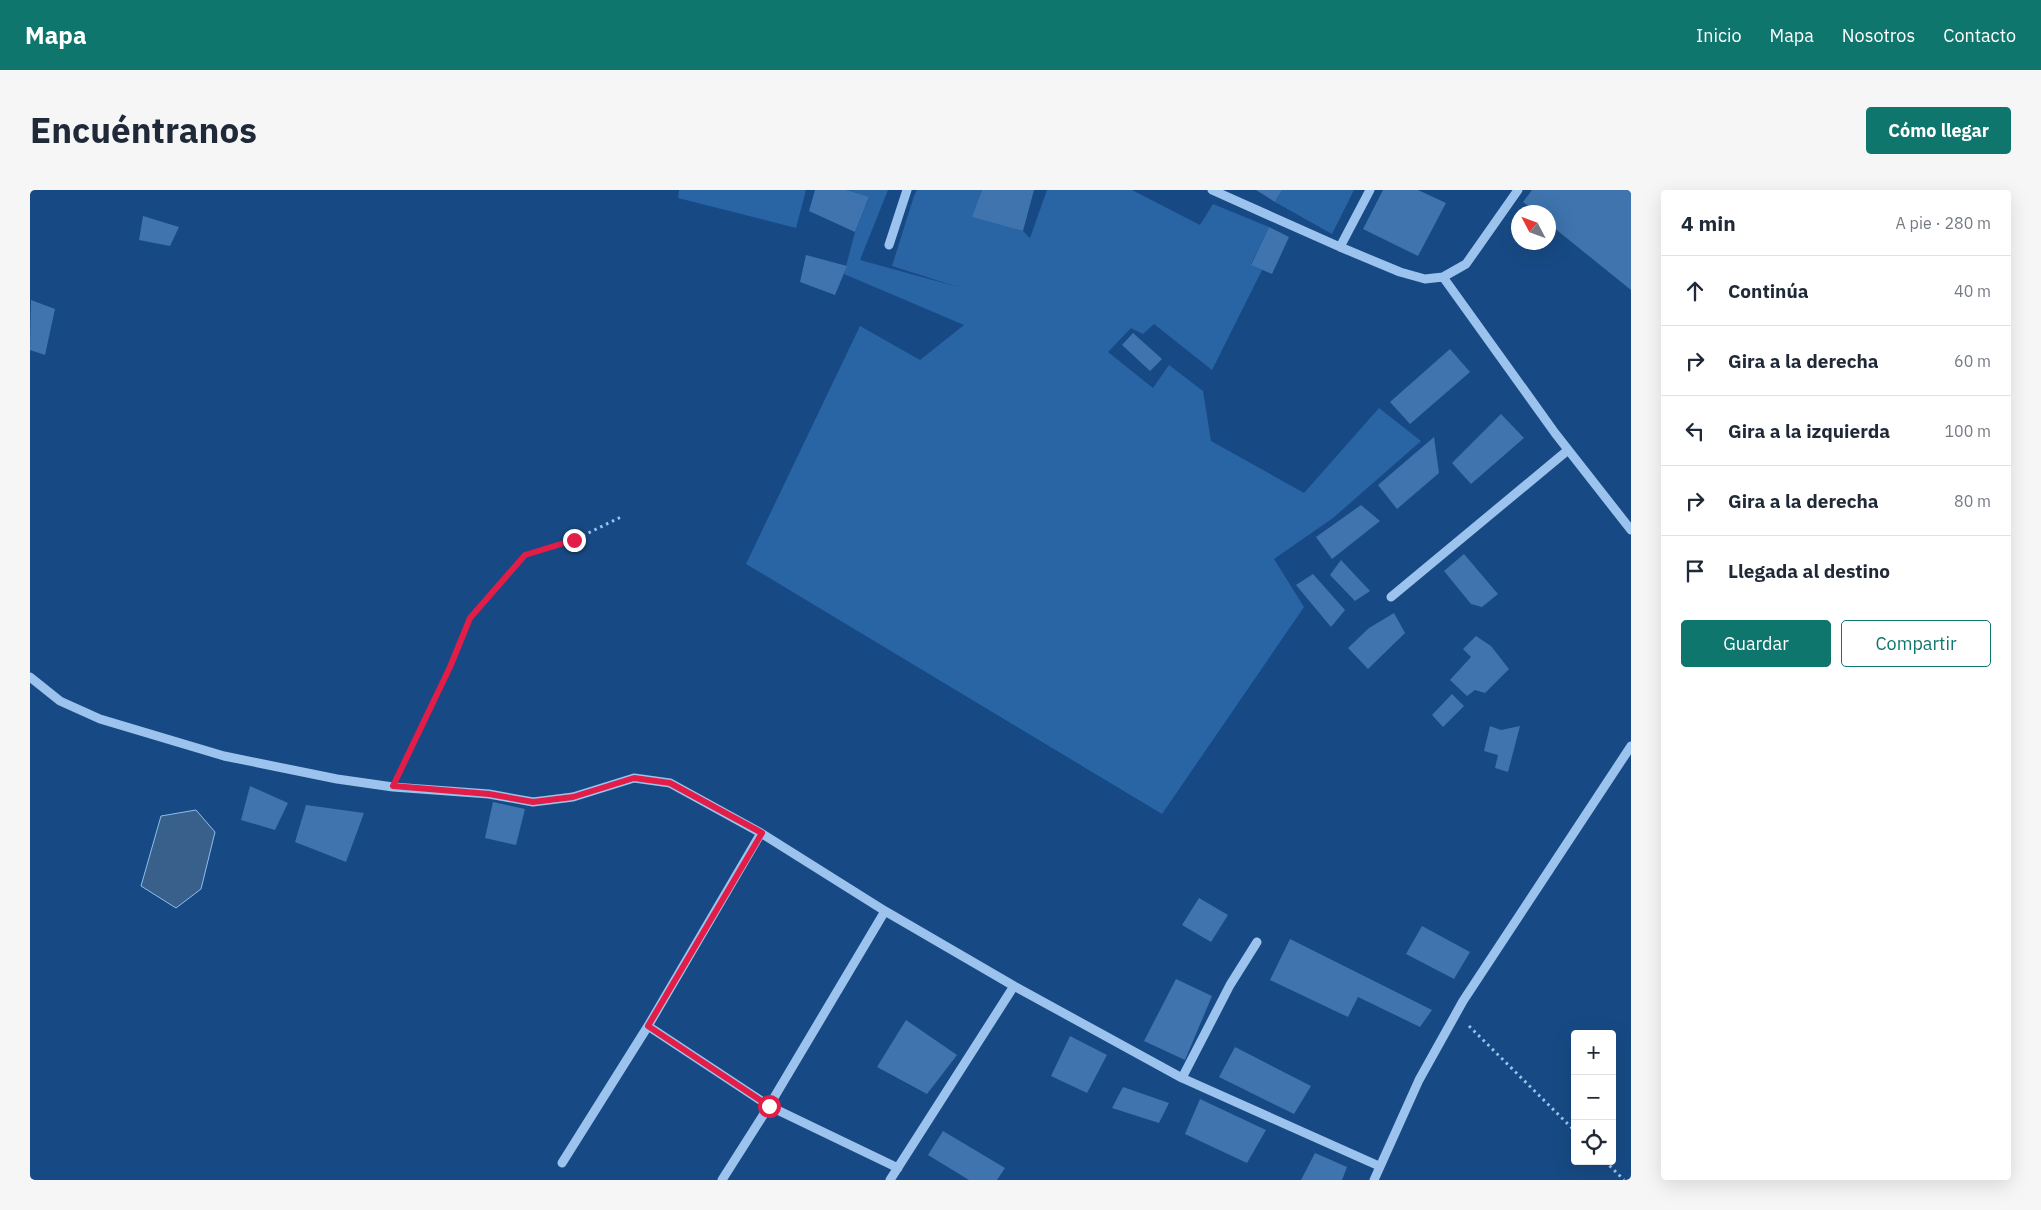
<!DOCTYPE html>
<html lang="es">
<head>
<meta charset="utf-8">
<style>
  body { margin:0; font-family:"IBM Plex Sans",sans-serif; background:#f6f6f7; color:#1f2937 }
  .controls { position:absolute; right:15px; bottom:15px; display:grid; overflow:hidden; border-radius:5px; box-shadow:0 5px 20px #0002 }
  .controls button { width:45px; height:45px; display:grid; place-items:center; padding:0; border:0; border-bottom:1px solid #e0e1e3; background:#fff; color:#1f2937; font:25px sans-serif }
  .compass { position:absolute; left:1481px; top:15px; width:45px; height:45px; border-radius:50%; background:#fff; box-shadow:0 5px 20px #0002; rotate:311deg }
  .stop { position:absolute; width:15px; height:15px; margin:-11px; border:4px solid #e11d48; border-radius:50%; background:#fff }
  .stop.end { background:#e11d48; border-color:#fff; box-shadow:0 1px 5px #0008 }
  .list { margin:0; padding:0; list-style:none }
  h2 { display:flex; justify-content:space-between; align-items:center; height:65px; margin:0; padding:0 20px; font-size:21px }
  h2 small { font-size:16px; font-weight:400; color:#747a83 }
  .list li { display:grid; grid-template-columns:32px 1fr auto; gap:15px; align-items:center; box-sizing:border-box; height:70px; padding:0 20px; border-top:1px solid #e0e1e3 }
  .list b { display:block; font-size:19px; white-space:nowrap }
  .list em { font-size:16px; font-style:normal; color:#747a83 }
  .actions { display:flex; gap:10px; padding:15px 20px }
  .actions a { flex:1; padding:11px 0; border:1px solid #0f766e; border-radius:5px; text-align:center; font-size:18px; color:#0f766e }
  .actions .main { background:#0f766e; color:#fff }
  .icon { flex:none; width:28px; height:28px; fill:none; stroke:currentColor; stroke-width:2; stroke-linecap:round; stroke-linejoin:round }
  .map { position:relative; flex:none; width:1601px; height:990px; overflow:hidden; border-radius:5px }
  header { display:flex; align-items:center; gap:30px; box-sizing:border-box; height:70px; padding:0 25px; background:#0f766e; color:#fff }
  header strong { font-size:24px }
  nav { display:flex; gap:28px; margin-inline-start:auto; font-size:18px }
  .intro { display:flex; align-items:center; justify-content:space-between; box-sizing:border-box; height:120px; padding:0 30px }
  h1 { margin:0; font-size:35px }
  .button { padding:12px 22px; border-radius:5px; background:#0f766e; color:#fff; font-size:18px; font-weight:700 }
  main { display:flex; gap:30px; padding:0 30px }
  aside { flex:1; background:#fff; border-radius:5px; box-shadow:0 5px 20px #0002 }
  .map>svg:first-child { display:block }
</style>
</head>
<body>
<header>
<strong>Mapa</strong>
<nav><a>Inicio</a><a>Mapa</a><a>Nosotros</a><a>Contacto</a></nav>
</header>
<div class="intro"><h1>Encuéntranos</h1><a class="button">Cómo llegar</a></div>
<main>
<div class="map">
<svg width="1601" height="990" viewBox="0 0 1601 990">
  <rect width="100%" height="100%" fill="#174a84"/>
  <!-- green -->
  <path fill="#2964a4" d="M649 0H776L766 38 648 8Z
    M816 0H858L830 70 928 97 862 76 884 6 887 0H952L943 27 993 41 1000 48 1017 0H1102L1170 35 1183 14 1239 37 1221 74 1232 80 1182 180 1124 134 1113 144 1101 138 1078 162 1123 198 1139 175 1173 201 1181 251 1274 303 1349 218 1391 251 1303 328 1244 369 1274 417 1132 624 716 374 830 136 890 170 934 135 814 84 825 42 839 8Z
    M1252 0H1324L1302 44 1245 12Z"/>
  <!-- water -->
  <path fill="#39608a" stroke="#8dbef0" d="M166 620 185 642 171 699 146 718 111 696 131 626Z"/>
  <!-- building -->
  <path fill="#3f74ae" d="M785 0H816L839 7 825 42 779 21Z
    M952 0H1004L993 41 942 27Z
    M1226 0H1252L1245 12Z
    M1353 0H1388L1416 13 1388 66 1333 39Z
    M1502 0H1601V100L1518 33V22H1506L1493 12Z
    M113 26 149 37 140 56 109 50Z
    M1239 37 1259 47 1242 84 1221 75Z
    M776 65 817 76 805 105 770 92Z
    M1 110 25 119 15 165 0 160Z
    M1103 143 1132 169 1120 181 1092 155Z
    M1420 159 1440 182 1380 234 1360 212Z
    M1471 224 1494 248 1441 294 1422 273Z
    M1404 247 1409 283 1367 319 1348 295Z
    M1331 315 1350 331 1302 369 1286 347Z
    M1434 364 1468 404 1452 417 1441 414 1414 381Z
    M1311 370 1340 401 1325 411 1300 385Z
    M1283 384 1315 420 1301 437 1266 395Z
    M1364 423 1375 443 1338 479 1318 458 1339 438Z
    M1446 446 1461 456 1479 479 1455 503 1445 500 1437 506 1420 490 1441 467 1433 459Z
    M1422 504 1434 516 1413 537 1402 525Z
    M1460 536 1471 540 1490 536 1478 582 1465 578 1468 565 1454 561Z
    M220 596 258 613 245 640 211 630Z
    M463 612 495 619 486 655 455 648Z
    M276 615 334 623 316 672 265 652Z
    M1169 708 1198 725 1181 752 1152 735Z
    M1392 736 1440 762 1424 789 1376 764Z
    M1260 749 1402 820 1390 837 1328 807 1318 827 1240 790Z
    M1146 789 1182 806 1155 870 1114 851Z
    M876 830 927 865 897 904 847 877Z
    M1040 846 1077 865 1057 903 1021 886Z
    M1205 857 1281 896 1264 924 1189 887Z
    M1093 897 1139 913 1129 933 1082 918Z
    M1170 909 1236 940 1217 973 1155 944Z
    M913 941 975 978 967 990H939L898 965Z
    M1285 963 1317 977 1312 990H1271Z"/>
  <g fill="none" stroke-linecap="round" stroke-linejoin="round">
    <!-- path -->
    <path stroke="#9bc3ed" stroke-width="3" stroke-dasharray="2.5 4" stroke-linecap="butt" d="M370 580 420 477 440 428 495 365 544 350 593 326
      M1439 836 1545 941
      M1575 971 1594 990"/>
    <!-- minor -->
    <path stroke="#9bc3ed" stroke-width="9" d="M1182 0 1310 57 1370 82 1395 89 1413 87 1436 74 1488 0
      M859 55 877 0
      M1310 57 1340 0
      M1413 87 1525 243 1601 340
      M1361 407 1538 260
      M0 487 30 511 70 529 194 566 307 589 363 597 459 604 503 612 543 607 604 588 640 593 731 643 855 721 984 796 1152 888 1349 976
      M618 836 739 916 868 978
      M1152 888 1200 795 1227 752
      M532 973 618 836 731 643
      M692 990 739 916 855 721
      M860 990 984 796
      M1344 990 1389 890 1433 811 1601 556"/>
  </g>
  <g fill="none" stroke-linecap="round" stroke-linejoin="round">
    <!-- route -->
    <path stroke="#e11d48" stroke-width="6" d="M544 350 495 365 440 428 420 477 363 596 459 604 503 612 543 607 604 588 640 593 732 643 618 836 739 916"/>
  </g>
</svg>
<div class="controls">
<button>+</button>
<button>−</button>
<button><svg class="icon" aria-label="locate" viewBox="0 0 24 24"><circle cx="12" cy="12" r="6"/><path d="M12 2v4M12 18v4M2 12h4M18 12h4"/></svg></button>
</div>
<svg class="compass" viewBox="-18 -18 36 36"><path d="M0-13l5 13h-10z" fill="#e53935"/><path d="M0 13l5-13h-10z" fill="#747a83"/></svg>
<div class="stop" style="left:739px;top:916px"></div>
<div class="stop end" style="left:544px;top:350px"></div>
</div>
<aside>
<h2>4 min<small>A pie · 280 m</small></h2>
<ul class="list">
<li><svg class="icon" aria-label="ahead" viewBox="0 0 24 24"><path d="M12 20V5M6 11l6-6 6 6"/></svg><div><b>Continúa</b></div><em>40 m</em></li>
<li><svg class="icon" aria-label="right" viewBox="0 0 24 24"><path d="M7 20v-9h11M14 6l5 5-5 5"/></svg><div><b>Gira a la derecha</b></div><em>60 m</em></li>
<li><svg class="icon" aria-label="left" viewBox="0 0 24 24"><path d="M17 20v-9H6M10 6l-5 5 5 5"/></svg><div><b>Gira a la izquierda</b></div><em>100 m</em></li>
<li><svg class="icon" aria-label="right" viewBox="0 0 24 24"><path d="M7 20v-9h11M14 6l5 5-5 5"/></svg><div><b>Gira a la derecha</b></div><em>80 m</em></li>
<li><svg class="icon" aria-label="arrive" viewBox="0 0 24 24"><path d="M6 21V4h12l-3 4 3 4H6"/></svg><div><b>Llegada al destino</b></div></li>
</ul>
<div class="actions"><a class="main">Guardar</a><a>Compartir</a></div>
</aside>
</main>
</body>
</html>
